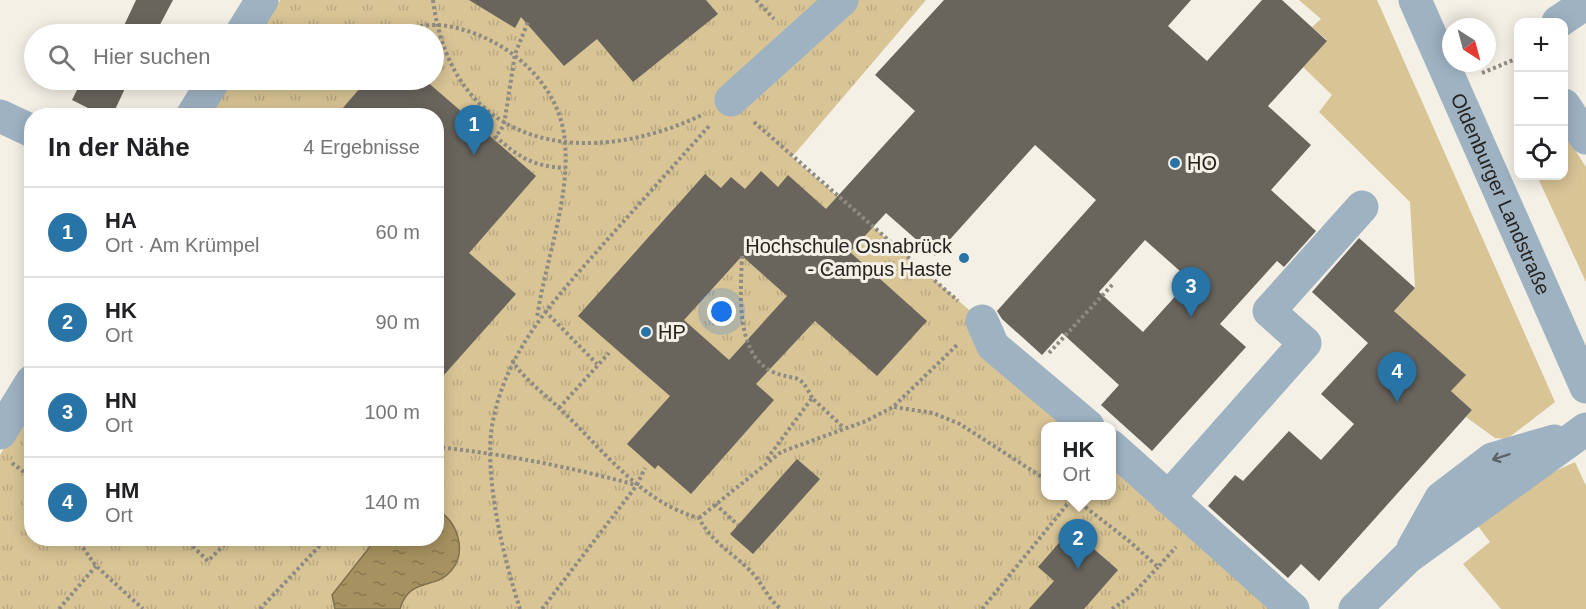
<!DOCTYPE html>
<html lang="de">
<head>
<meta charset="utf-8">
<style>
  body { margin:0; font-family:Arial,sans-serif; background:#f6f6f6; color:#202124 }
  .controls { position:absolute; right:18px; top:18px; display:grid; overflow:hidden; border-radius:12px; box-shadow:0 3px 15px #0003 }
  .controls button { width:54px; height:54px; display:grid; place-items:center; padding:0; border:0; border-bottom:2px solid #e0e0e0; background:#fff; color:#202124; font:30px sans-serif }
  .compass { position:absolute; left:1442px; top:18px; width:54px; height:54px; border-radius:50%; background:#fff; box-shadow:0 3px 15px #0003; rotate:144deg }
  .you { position:absolute; left:722px; top:312px; width:21px; height:21px; margin:-15px; border:4px solid #fff; border-radius:50%; background:#1a73e8; box-shadow:0 0 0 9px #1a73e833 }
  .badge { display:grid; place-items:center; width:39px; height:39px; border-radius:50%; background:#2974a7; color:#fff; font-size:20px; font-weight:700 }
  .pin { position:absolute; translate:-50% -50px; filter:drop-shadow(0 2px 3px #0008) }
  .pin::after { content:''; position:absolute; top:32px; width:21px; height:18px; background:inherit; clip-path:polygon(0 0,100% 0,50% 100%) }
  .popup { position:absolute; left:1041px; top:422px; width:75px; height:78px; box-sizing:border-box; display:grid; place-content:center; border-radius:12px; background:#fff; filter:drop-shadow(0 2px 4px #0005); font-size:20px; white-space:nowrap; color:#757577 }
  .popup b { font-size:22px; color:#202124 }
  .popup::after { content:''; position:absolute; left:50%; top:100%; margin-left:-12px; border:12px solid transparent; border-top-color:#fff }
  .list { margin:0; padding:0; list-style:none }
  h2 { display:flex; justify-content:space-between; align-items:center; height:78px; margin:0; padding:0 24px; font-size:26px }
  h2 small { font-size:20px; font-weight:400; color:#757577 }
  .list li { display:grid; grid-template-columns:39px 1fr auto; gap:18px; align-items:center; box-sizing:border-box; height:90px; padding:0 24px; border-top:2px solid #e0e0e0 }
  .list b { display:block; font-size:22px; white-space:nowrap }
  .list p { margin:0; font-size:20px; white-space:nowrap; color:#757577 }
  .list em { font-size:20px; font-style:normal; color:#757577 }
  .icon { flex:none; width:33px; height:33px; fill:none; stroke:currentColor; stroke-width:2; stroke-linecap:round; stroke-linejoin:round }
  .map { position:relative; flex:none; width:1586px; height:609px; overflow:hidden }
  .search { position:absolute; background:#fff; box-shadow:0 3px 15px #0003; left:24px; top:24px; width:420px; height:66px; display:flex; align-items:center; gap:15px; box-sizing:border-box; padding:0 21px; border-radius:33px; color:#757577; font-size:22px }
  .panel { position:absolute; background:#fff; box-shadow:0 3px 15px #0003; left:24px; top:108px; width:420px; height:438px; border-radius:24px }
  .map>svg:first-child { display:block }
</style>
</head>
<body>
<div class="map">
<svg width="1586" height="609" viewBox="0 0 1586 609">
  <defs>
    <pattern id="park-tufts" width="24" height="20" patternUnits="userSpaceOnUse" patternTransform="scale(1.5)"><rect width="24" height="20" fill="#d8c495"/><path d="M3 7l-1-3M5 7V3M7 7l1-3M15 17l-1-3M17 17v-4M19 17l1-3" fill="none" stroke="#b9a880"/></pattern>
    <pattern id="water-ripples" width="26" height="14" patternUnits="userSpaceOnUse" patternTransform="scale(1.5)"><rect width="26" height="14" fill="#a69260"/><path d="M2 4q2-2 4 0t4 0M15 11q2-2 4 0t4 0" fill="none" stroke="#87774f"/></pattern>
  </defs>
  <rect width="100%" height="100%" fill="#f4f0e6"/>
  <!-- green -->
  <path fill="#d8c495" d="M1299 0H1377L1555 402 1507 439 1495 438 1466 417 1472 410 1451 391 1465 375 1394 311 1415 288 1410 202 1319 112 1332 95 1303 67 1327 40 1312 27 1321 19Z
    M1564 133 1586 167V282L1537 176H1564Z
    M1575 462 1586 486V609H1501L1463 564 1490 542 1475 522 1549 474Z"/>
  <!-- park -->
  <path fill="url(#park-tufts)" d="M280 0H926L792 157 982 321 1088 426H1045V496H1111V446L1293 609H0V455L25 411 31 414 32 538H436V116L210 115 232 80H434V34H259Z"/>
  <!-- water -->
  <path fill="url(#water-ripples)" stroke="#80714d" stroke-width="1.5" d="M437 510C457 521 468 551 451 571 435 590 409 577 400 609H335L332 595 376 539 436 538Z"/>
  <!-- building -->
  <path fill="#69655d" fill-rule="evenodd" d="M136 0H173L155 34H127L121 32Z
    M469 0H706L718 14 633 82 597 39 564 66 521 17 515 28Z
    M944 0H1191L1168 26 1207 61 1262 0H1282L1327 41 1268 106 1311 145 1271 190 1316 231 1284 267 1277 261 1220 324 1246 347 1152 451 1101 405 1119 385 1062 333 1042 355 1002 319 997 311 1096 200 1035 145 935 256 886 213 850 252 927 321 877 376 815 321 756 384 774 400 691 494 658 465 655 469 627 444 670 396 578 316 705 174 721 188 731 177 745 189 761 171 778 187 788 175 826 209 915 111 875 75ZM1145 240 1190 280 1143 332 1099 292ZM742 256 787 296 729 360 684 320Z
    M82 80H129L112 116H104L72 100Z
    M367 80H425L536 176 469 253 516 294 436 384V116H336Z
    M1359 238 1415 288 1394 311 1466 375 1451 391 1472 410 1319 581 1301 564 1288 578 1208 506 1235 475 1243 481 1289 431 1321 460 1354 424 1321 394 1368 343 1312 292Z
    M797 459 820 479 753 554 730 534Z
    M1071 529 1118 570 1084 609H1029L1054 581 1038 567Z"/>
  <g fill="none" stroke-linecap="round" stroke-linejoin="round">
    <!-- path -->
    <path stroke="#8e8b84" stroke-width="4" stroke-dasharray="3 3" stroke-linecap="butt" d="M433 0C452 150 586 171 704 114
      M756 0 774 19
      M385 34C401 30 422 24 439 25 499 31 561 80 565 143 570 201 545 261 537 318
      M1482 73 1518 58
      M754 122 958 301
      M495 136C520 158 532 166 565 168
      M494 139 504 125 515 54 528 22
      M742 256C741 290 734 354 773 372 795 382 799 370 812 398
      M545 311 597 364
      M1049 353 1113 284
      M512 360C524 380 543 392 560 409 603 449 640 502 699 518 711 543 737 555 755 576 764 587 769 600 781 609
      M894 407 933 413 960 424 1045 479
      M559 408 609 353
      M436 447C505 454 570 467 636 485
      M767 459 812 398 844 428
      M12 463 32 478
      M1071 496 1129 541 1158 567 1176 547
      M715 504 738 525
      M699 518 781 452 866 421 893 407 958 344
      M76 538 96 566 143 609
      M184 538 208 561 231 538
      M59 609 96 566
      M260 609 327 538
      M520 609C504 559 484 479 492 426 505 349 558 296 607 240 641 202 676 163 710 125
      M542 609 637 485 645 468
      M982 609 1074 496
      M1112 609 1131 596 1158 567"/>
    <!-- minor -->
    <g stroke="#9eb2c2" stroke-width="33">
      <path id="s1" d="M1415 0 1586 387"/>
      <path d="M1558 22 1586 3"/>
      <path d="M241 34 262 0"/>
      <path d="M731 100 842 0"/>
      <path d="M1564 105 1586 138"/>
      <path d="M0 116 32 131"/>
      <path d="M192 116 214 80"/>
      <path d="M982 321 993 346 1088 426"/>
      <path d="M0 433 32 381"/>
      <path d="M1111 446 1293 609"/>
      <path d="M1168 498 1305 343 1269 311 1362 207"/>
      <path d="M1413 548 1441 498 1492 459 1554 441"/>
      <path d="M1355 609 1408 557 1586 429"/>
    </g>
  </g>
  <!-- one-way arrows -->
  <defs><path id="oneway-shaft" d="M-6 0H5M1.5-3L5.5 0L1.5 3" fill="none" stroke-width="1.6" stroke-linecap="round" stroke-linejoin="round" transform="scale(1.5)"/></defs>
  <use stroke="#5c6469" href="#oneway-shaft" transform="translate(1501 457) rotate(162)"/>
  <!-- markers -->
  <g fill="#2974a7" stroke="#f4f0e6" stroke-width="2">
    <circle cx="1175" cy="163" r="6"/>
    <circle cx="964" cy="258" r="6"/>
    <circle cx="646" cy="332" r="6"/>
  </g>
  <g text-anchor="middle" dominant-baseline="central" stroke-width="6" stroke-linejoin="round" paint-order="stroke">
    <!-- poi labels -->
    <g font-size="20" fill="#262421" stroke="#f4f0e6" text-anchor="start">
      <text x="1187" y="163">HO</text>
      <text x="952" y="246" text-anchor="end">Hochschule Osnabrück<tspan x="952" dy="23">- Campus Haste</tspan></text>
      <text x="658" y="332">HP</text>
    </g>
    <!-- street labels -->
    <g font-size="20" fill="#262421" stroke="#f4f0e6">
      <text stroke="none"><textPath href="#s1" startOffset="212">Oldenburger Landstraße</textPath></text>
    </g>
  </g>
</svg>
<div class="controls">
<button>+</button>
<button>−</button>
<button><svg class="icon" aria-label="locate" viewBox="0 0 24 24"><circle cx="12" cy="12" r="6"/><path d="M12 2v4M12 18v4M2 12h4M18 12h4"/></svg></button>
</div>
<svg class="compass" viewBox="-18 -18 36 36"><path d="M0-13l5 13h-10z" fill="#e53935"/><path d="M0 13l5-13h-10z" fill="#757577"/></svg>
<div class="you"></div>
<div class="pin badge" style="left:474px;top:155px">1</div>
<div class="pin badge" style="left:1078px;top:569px">2</div>
<div class="popup"><b>HK</b>Ort</div>
<div class="pin badge" style="left:1191px;top:317px">3</div>
<div class="pin badge" style="left:1397px;top:402px">4</div>
<div class="search"><svg class="icon" aria-label="search" viewBox="0 0 24 24"><circle cx="10" cy="10" r="6"/><path d="M15 15l6 6"/></svg>Hier suchen</div>
<section class="panel">
<h2>In der Nähe<small>4 Ergebnisse</small></h2>
<ul class="list">
<li><span class="badge">1</span><div><b>HA</b><p>Ort · Am Krümpel</p></div><em>60 m</em></li>
<li><span class="badge">2</span><div><b>HK</b><p>Ort</p></div><em>90 m</em></li>
<li><span class="badge">3</span><div><b>HN</b><p>Ort</p></div><em>100 m</em></li>
<li><span class="badge">4</span><div><b>HM</b><p>Ort</p></div><em>140 m</em></li>
</ul>
</section>
</div>
</body>
</html>
